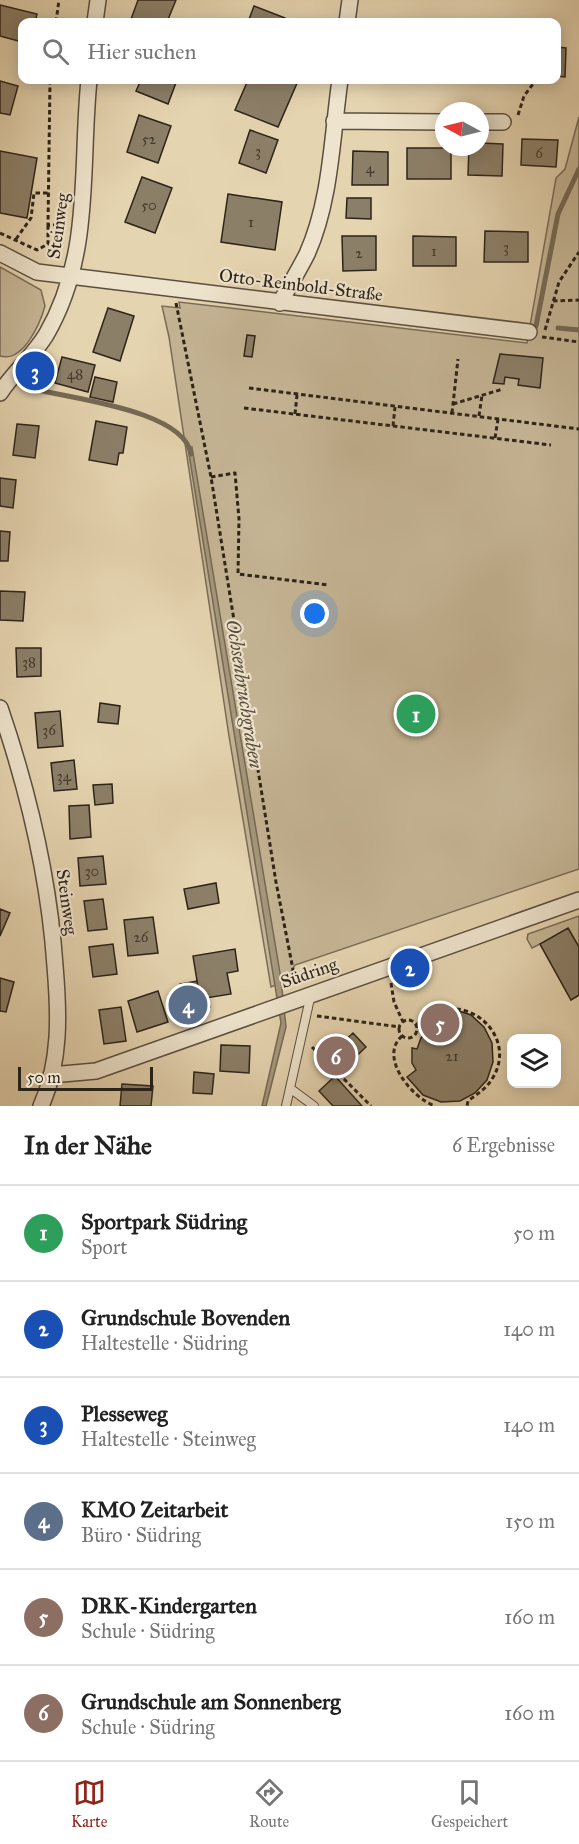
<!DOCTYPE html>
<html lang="de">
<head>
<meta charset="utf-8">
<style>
  body { margin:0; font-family:"IM FELL Great Primer",serif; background:#f6f6f6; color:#222 }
  .controls { position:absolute; right:18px; bottom:18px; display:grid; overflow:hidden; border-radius:12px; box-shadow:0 3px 15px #0003 }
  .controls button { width:54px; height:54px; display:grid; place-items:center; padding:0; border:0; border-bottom:2px solid #e0e0e0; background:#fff; color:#222; font:30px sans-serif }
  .compass { position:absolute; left:435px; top:102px; width:54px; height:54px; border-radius:50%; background:#fff; box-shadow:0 3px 15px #0003; rotate:277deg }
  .scale { position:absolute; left:18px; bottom:15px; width:135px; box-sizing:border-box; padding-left:6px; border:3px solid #2c2319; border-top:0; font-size:16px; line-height:21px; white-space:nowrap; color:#2c2319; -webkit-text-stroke:4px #eee3cc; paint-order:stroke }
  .you { position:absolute; left:315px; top:614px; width:21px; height:21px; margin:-15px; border:4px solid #fff; border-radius:50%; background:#1a73e8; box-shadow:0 0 0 9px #1a73e833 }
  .badge { display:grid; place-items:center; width:39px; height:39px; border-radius:50%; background:#8f2418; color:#fff; font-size:20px; font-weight:700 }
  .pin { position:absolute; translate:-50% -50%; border:3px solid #fff; box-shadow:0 2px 6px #0006 }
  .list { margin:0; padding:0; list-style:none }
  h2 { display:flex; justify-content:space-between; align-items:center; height:78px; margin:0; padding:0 24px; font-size:26px }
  h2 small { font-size:20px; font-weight:400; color:#767676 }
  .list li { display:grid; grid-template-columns:39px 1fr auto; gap:18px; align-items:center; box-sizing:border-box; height:96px; padding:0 24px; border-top:2px solid #e0e0e0 }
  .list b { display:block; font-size:22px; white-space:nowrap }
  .list p { margin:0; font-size:20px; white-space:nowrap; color:#767676 }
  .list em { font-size:20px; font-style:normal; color:#767676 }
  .icon { flex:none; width:33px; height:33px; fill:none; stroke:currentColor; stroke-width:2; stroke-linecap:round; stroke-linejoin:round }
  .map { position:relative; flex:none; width:579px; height:1106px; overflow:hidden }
  .search { position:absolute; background:#fff; box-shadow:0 3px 15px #0003; left:18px; right:18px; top:18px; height:66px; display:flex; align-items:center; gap:15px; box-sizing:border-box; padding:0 21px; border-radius:12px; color:#767676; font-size:22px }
  .sheet { height:654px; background:#fff }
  nav { display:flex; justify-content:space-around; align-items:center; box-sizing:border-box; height:84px; border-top:2px solid #e0e0e0; background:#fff; font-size:16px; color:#767676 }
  nav a { display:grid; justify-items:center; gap:3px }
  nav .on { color:#8f2418 }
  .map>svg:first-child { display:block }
</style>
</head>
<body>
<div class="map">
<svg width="579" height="1106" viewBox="0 0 579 1106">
  <rect width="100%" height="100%" fill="#e5d4b0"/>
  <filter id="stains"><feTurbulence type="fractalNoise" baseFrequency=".00333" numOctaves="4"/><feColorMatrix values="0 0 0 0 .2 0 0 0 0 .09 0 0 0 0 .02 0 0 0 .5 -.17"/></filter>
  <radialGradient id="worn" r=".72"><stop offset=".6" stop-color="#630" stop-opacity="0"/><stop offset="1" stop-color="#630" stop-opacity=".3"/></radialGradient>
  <!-- green -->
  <path fill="#c6b696" stroke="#796c58" stroke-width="1.5" d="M579 117V869L295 965 285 981 271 987 229 736 169 337 162 306 180 308 179 302 527 343 556 178 565 169Z
    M0 267 41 290 45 306C40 324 23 363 0 356Z
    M579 916V995L571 1000 540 944 532 948 527 939 528 934Z"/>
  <!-- water -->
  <path fill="#a6987d" stroke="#756955" stroke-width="1.5" d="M192 447 281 979 286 1027 266 1106H262L281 1023 188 448Z"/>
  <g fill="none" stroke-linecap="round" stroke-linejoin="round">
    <!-- stream -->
    <path stroke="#756955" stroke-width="5" d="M536 326 558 214 579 169
      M558 328 579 330
      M39 390C74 399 184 411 191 454"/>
  </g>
  <!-- building -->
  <path fill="#8c7f68" stroke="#2c2319" stroke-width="1.5" d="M138 0H176L167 22H130Z
    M0 5 37 14 35 22H22V42L0 36Z
    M254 6 285 18 284 22H248Z
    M556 47 566 48 565 77 556 76Z
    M141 80H177L168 104 136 91Z
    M248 80 298 81 278 127 235 110Z
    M0 81 18 86 10 115 0 113Z
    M139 115 171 126 158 163 127 152Z
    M250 130 278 140 266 173 239 163Z
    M522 139 558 140 556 167 521 165Z
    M480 143 503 144 502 176 468 175 469 147H480Z
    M407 148H451V179H407Z
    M0 151 37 158 27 218 0 213Z
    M353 151 388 152V185H352Z
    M142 177 172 188 155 233 125 222Z
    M228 194 282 202 275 250 221 242Z
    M347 198H371V219L346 218Z
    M485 231 528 232V262H484Z
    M342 236H376V270L343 271Z
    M413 236 456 237V266H413Z
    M108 308 134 316 120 361 93 352Z
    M247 335 255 336 252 357 244 356Z
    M500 354 543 358 540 388 518 385 519 379 505 377 504 384 493 383Z
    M62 357 95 365 88 392 55 383Z
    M95 377 117 382 113 402 90 397Z
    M96 421 127 427 123 453H119L117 465 89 460Z
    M17 424 39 426 35 458 13 455Z
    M0 478 16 480 13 508 0 506Z
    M0 531 10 532 8 561H0Z
    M0 591 25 592 23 621 0 620Z
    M16 648H41V676L17 677Z
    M100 703 120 706 118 724 98 722Z
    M60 711 63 746 38 748 35 713Z
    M74 760 77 789 54 791 51 763Z
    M112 784 113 803 95 805 93 785Z
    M89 805 91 837 70 839 69 806Z
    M103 856 106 884 80 886 78 858Z
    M216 883 219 903 188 909 184 889Z
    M103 899 107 929 88 931 84 901Z
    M0 909 10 913 0 936Z
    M153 917 158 953 128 956 124 920Z
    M568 928 579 947V995L571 1000 540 944Z
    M113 944 117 974 93 977 89 947Z
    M235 949 238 971 227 973 231 994 200 999 193 956Z
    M0 978 14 982 6 1012 0 1011Z
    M197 981 200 999 208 997 210 1007 184 1011 180 984Z
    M158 991 168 1022 137 1032 128 1001Z
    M121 1007 126 1041 104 1044 99 1010Z
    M453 1009 471 1015 484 1027 492 1043 493 1062 487 1080 475 1093 460 1101 441 1102 423 1095 407 1077 416 1070 412 1063V1048L417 1049 421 1038 429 1030 422 1022 437 1015 452 1014Z
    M353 1033 366 1047 345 1067 332 1052Z
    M221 1045 250 1046 249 1073 220 1071Z
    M194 1072 214 1074 212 1094 193 1093Z
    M335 1076 362 1106H333L319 1091Z
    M122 1084 153 1086 151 1106H120Z"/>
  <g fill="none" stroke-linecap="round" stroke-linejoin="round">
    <defs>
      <path id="service" d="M291 1089 314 1106
        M286 1106 311 994"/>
      <path id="minor" d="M95 22 98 0
        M347 22 350 0
        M334 121 444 122
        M480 122H503
        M0 253 37 272 529 332
        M280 303C289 286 299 270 307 254 331 201 332 136 340 80
        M0 393C14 372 33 356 46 335 93 254 80 168 89 80
        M0 708C29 793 49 877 55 966 59 1013 61 1062 41 1106
        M51 1075 96 1071 579 900"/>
    </defs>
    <!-- service casing -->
    <use href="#service" stroke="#5a4f3f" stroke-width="10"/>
    <!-- minor casing -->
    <use href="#minor" stroke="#5a4f3f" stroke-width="18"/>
    <!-- path -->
    <path stroke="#2c2319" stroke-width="3" stroke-dasharray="4.5 3" stroke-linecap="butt" d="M56 22 59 0
      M50 80 48 225H65
      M518 115 524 96 536 80
      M0 233 37 250 48 244V225
      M16 239 31 218 34 193H48
      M553 301 579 300
      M176 303 211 477 276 882 296 985
      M545 330 559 282 579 252
      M542 337 579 342
      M249 388 579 429
      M453 404 503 389
      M244 408 551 445
      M452 413 458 359
      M295 414 297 395
      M479 416 482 395
      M393 426 395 407
      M495 438 498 419
      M211 477 235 473 239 519 238 574 329 585
      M391 983 394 1002 403 1022
      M317 1016 400 1027
      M399 1029a9 9 0 1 1 18 0a9 9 0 1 1-18 0Z
      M416 1025C456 982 522 1032 492 1079 486 1089 477 1094 468 1101L467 1106
      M402 1036C378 1057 412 1098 435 1106
      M312 1047 371 1106"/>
    <!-- service -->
    <use href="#service" stroke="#eee3cc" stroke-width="8"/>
    <!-- minor -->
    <use href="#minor" stroke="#eee3cc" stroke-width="15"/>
  </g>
  <g text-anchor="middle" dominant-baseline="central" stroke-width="4.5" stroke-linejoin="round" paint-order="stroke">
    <!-- number labels -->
    <g font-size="15" fill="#443a2d">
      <text x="149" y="139">52</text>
      <text x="258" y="151">3</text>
      <text x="539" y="153">6</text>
      <text x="370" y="168">4</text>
      <text x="149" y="205">50</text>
      <text x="251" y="222">1</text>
      <text x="506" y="247">3</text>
      <text x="434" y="251">1</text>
      <text x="359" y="253">2</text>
      <text x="75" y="374">48</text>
      <text x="29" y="662">38</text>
      <text x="49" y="730">36</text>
      <text x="64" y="776">34</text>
      <text x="92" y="871">30</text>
      <text x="141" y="937">26</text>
      <text x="452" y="1056">21</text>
    </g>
    <!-- street labels -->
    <g font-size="18" fill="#2c2319" stroke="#eee3cc">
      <text transform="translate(58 226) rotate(-82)">Steinweg</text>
      <text transform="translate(301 285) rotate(7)">Otto-Reinbold-Straße</text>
      <text transform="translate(67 902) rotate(82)">Steinweg</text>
      <text transform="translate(309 973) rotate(-19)">Südring</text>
    </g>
    <!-- water labels -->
    <g font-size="20" font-style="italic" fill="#574c3c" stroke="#eee3cc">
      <text transform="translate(245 694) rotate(81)">Ochsenbruchgraben</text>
    </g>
  </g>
  <rect width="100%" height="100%" filter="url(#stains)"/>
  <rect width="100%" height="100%" fill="url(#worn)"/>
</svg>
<div class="controls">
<button><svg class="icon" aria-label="layers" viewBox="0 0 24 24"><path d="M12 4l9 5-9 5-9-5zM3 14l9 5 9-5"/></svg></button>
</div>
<svg class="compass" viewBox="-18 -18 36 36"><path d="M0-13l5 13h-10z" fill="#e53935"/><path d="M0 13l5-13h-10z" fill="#767676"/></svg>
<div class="scale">50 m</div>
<div class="you"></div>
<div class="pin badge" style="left:416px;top:714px;background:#2e9e5b">1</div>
<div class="pin badge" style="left:410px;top:968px;background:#1a4fb4">2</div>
<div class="pin badge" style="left:35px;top:371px;background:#1a4fb4">3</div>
<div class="pin badge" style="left:188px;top:1005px;background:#5c6f8a">4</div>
<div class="pin badge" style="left:440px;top:1023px;background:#8d6e63">5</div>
<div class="pin badge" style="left:336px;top:1056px;background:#8d6e63">6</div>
<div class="search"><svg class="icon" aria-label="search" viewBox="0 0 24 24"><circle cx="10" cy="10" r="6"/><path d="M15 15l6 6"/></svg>Hier suchen</div>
</div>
<section class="sheet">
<h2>In der Nähe<small>6 Ergebnisse</small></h2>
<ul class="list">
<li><span class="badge" style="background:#2e9e5b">1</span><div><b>Sportpark Südring</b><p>Sport</p></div><em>50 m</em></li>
<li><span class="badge" style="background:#1a4fb4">2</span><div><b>Grundschule Bovenden</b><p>Haltestelle · Südring</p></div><em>140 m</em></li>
<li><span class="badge" style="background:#1a4fb4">3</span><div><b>Plesseweg</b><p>Haltestelle · Steinweg</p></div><em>140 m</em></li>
<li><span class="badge" style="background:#5c6f8a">4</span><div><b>KMO Zeitarbeit</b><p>Büro · Südring</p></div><em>150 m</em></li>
<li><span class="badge" style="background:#8d6e63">5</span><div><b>DRK-Kindergarten</b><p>Schule · Südring</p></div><em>160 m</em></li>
<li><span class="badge" style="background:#8d6e63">6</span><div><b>Grundschule am Sonnenberg</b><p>Schule · Südring</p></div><em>160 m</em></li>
</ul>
</section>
<nav>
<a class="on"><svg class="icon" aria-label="map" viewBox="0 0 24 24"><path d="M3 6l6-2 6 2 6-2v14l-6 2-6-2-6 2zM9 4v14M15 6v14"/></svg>Karte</a>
<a><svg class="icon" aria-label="directions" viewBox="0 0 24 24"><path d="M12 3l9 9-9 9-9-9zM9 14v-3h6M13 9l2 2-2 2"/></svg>Route</a>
<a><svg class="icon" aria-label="saved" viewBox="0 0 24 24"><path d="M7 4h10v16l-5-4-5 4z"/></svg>Gespeichert</a>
</nav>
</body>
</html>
